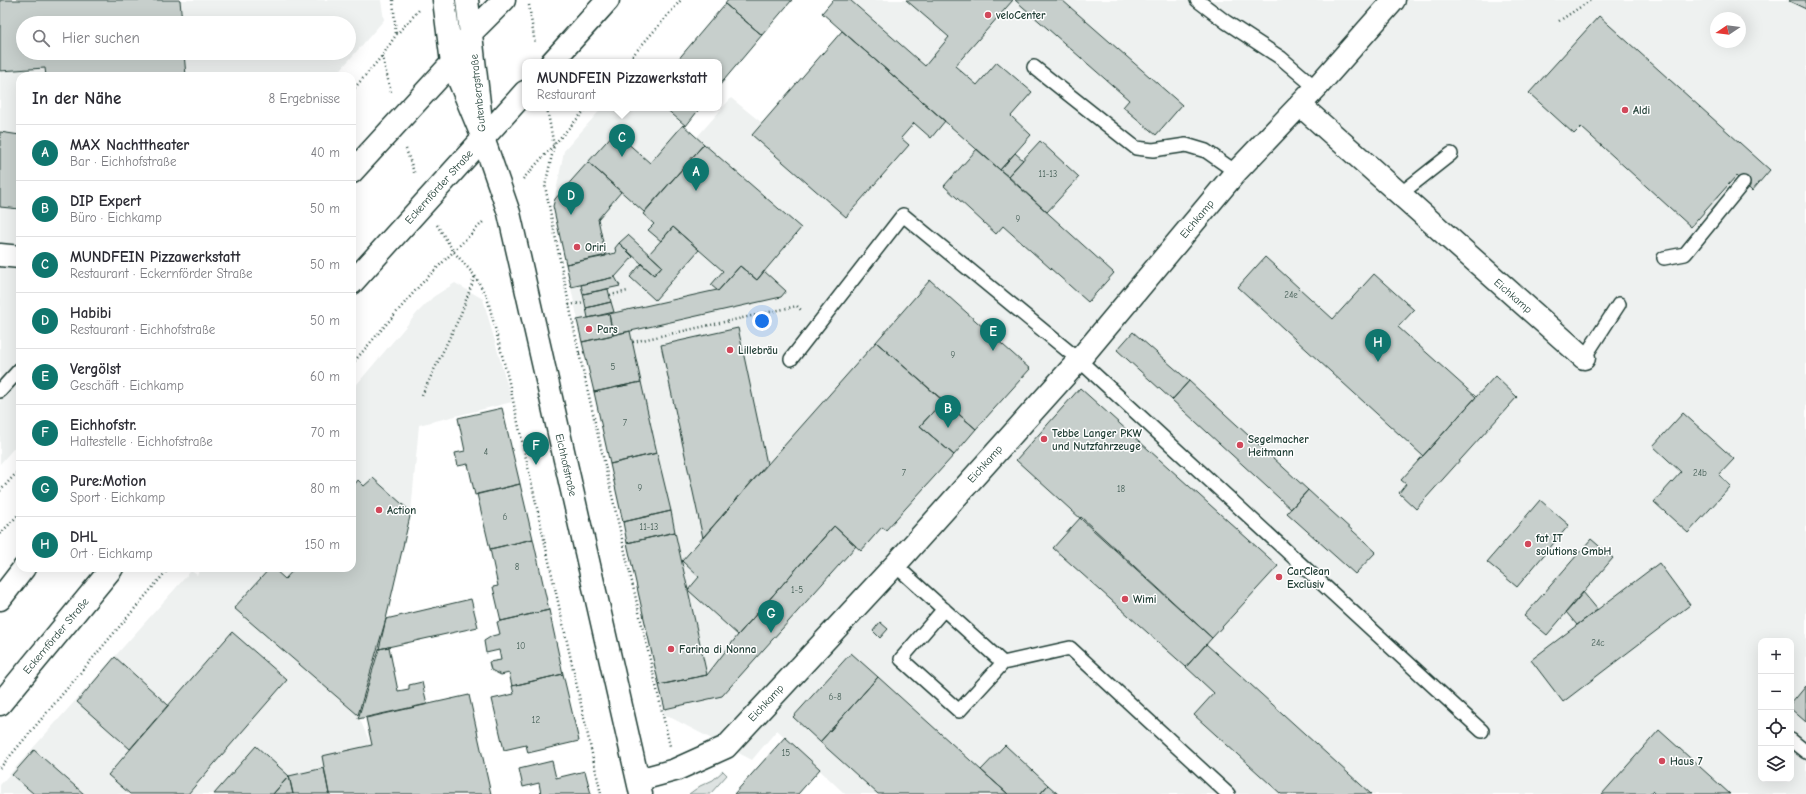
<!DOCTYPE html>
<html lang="de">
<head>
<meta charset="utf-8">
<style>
  body { margin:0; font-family:"Comic Neue",sans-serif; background:#f7f7f7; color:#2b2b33 }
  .controls { position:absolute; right:12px; bottom:12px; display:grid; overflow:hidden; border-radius:8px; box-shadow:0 4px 16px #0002 }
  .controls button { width:36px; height:36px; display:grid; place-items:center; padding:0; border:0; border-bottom:1px solid #e1e1e2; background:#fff; color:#2b2b33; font:20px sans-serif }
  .compass { position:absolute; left:1710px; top:12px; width:36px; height:36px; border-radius:50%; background:#fff; box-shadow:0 4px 16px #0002; rotate:257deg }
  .you { position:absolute; left:762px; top:321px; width:14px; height:14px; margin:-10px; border:3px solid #fff; border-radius:50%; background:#1a73e8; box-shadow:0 0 0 6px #1a73e833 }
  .badge { display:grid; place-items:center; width:26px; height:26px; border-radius:50%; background:#0f766e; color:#fff; font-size:13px; font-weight:700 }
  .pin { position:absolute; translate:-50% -33px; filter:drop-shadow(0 1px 2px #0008) }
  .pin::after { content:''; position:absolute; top:21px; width:14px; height:12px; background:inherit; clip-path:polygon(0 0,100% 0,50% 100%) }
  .popup { position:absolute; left:522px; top:59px; width:200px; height:52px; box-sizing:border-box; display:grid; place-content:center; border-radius:8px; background:#fff; filter:drop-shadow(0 1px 3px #0005); font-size:13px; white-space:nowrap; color:#7c7c81 }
  .popup b { font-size:15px; color:#2b2b33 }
  .popup::after { content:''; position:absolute; left:50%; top:100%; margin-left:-8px; border:8px solid transparent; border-top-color:#fff }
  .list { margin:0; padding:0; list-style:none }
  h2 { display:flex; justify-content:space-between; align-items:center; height:52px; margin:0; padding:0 16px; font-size:17px }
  h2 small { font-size:13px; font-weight:400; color:#7c7c81 }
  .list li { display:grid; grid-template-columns:26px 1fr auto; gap:12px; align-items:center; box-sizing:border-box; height:56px; padding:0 16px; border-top:1px solid #e1e1e2 }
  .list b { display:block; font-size:15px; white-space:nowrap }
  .list p { margin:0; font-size:13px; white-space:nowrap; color:#7c7c81 }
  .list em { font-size:13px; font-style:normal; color:#7c7c81 }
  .icon { flex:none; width:22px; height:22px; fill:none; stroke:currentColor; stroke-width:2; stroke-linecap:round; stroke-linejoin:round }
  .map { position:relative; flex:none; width:1806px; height:794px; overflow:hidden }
  .search { position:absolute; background:#fff; box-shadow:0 4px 16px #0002; left:16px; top:16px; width:340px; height:44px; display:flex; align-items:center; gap:10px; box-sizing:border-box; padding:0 14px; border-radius:22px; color:#7c7c81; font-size:15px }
  .panel { position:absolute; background:#fff; box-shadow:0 4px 16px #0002; left:16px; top:72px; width:340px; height:500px; border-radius:12px }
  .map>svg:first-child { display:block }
</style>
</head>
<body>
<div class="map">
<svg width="1806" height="794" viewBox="0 0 1806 794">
  <rect width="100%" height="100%" fill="#fff"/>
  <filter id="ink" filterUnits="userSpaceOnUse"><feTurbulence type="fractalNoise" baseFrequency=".025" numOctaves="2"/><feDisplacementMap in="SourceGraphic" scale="8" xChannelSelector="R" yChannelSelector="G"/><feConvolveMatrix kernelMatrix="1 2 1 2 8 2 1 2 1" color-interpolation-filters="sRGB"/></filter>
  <g filter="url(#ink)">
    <!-- built -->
    <path fill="#eef1f0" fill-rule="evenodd" d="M0 0H381L384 20 335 76H20V441L0 464ZM23 23H349V53H23Z
      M833 0H1806V794H845L777 730 752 760 664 714 553 206 564 151 602 108H663L697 137 731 98 762 123 842 31 822 13ZM1716 18H1740V42H1716ZM1761 641H1791V779H1761Z
      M455 283 483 299 512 402 419 425 411 512 386 619 358 715 392 794H0V785L191 571 197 575 203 568H352V390L418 312 433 297Z"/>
    <!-- green -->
    <path fill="#dee3e2" stroke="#7e908b" d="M723 771 727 775 710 794H689L700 786 713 780Z"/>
    <!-- building -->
    <path fill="#c7cfcc" stroke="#1f3d34" d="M0 0H180L182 23H23V53H184L186 76H46L45 68 0 71Z
      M728 0H792L762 35 725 4Z
      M833 0H850L925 66 949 37 906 0H1013L955 66 977 85 997 62 1032 92 1011 116 1031 135 1000 170 822 13Z
      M1015 0H1062L1182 105 1156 135 1123 107 1129 100Z
      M1790 0H1806V9L1789 1Z
      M725 4 762 35 719 86V62H676Z
      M1599 16 1770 170 1752 191 1736 176 1691 227 1581 127 1574 134 1529 93Z
      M842 31 945 121 931 138 914 123 901 138 909 145 846 217 752 135Z
      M665 108H700L686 126Z
      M683 125 704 144 644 212 588 162 615 132 650 163Z
      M0 132 20 135V209L0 207Z
      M1040 141 1079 177 1047 212 1008 176Z
      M704 144 801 228 757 280 740 266 718 291 711 285 723 271 673 227 661 241 648 230 654 224 643 214Z
      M977 149 1114 273 1088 302 1003 226 996 234 944 186Z
      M1015 153 1023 160 1008 176 1000 170Z
      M588 162 621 192 598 219 606 256 566 264 553 206 555 199Z
      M673 227 699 250 655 300 630 277 641 264 654 275 662 266 649 254Z
      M628 235 662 266 654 275 619 243Z
      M619 243 633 257 615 277 571 287 566 264 616 253 615 248Z
      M1265 257 1333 319 1374 274 1414 310 1398 327 1476 397 1423 456 1238 287Z
      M740 266 757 280 764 271 786 291 781 297 613 335 609 314 717 290 718 291Z
      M615 277 620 286 583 294 581 285Z
      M930 280 1030 369 976 429 876 342Z
      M608 289 611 302 586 308 583 294Z
      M611 302 614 312 588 318 586 308Z
      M609 314 613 335 582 342 577 320Z
      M738 328 767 464 703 538 661 345Z
      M630 331 641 382 594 392 582 342Z
      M1133 332 1189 381 1172 400 1117 350Z
      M876 342 943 401 920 426 954 455 886 530 882 527 861 551 834 526 738 635 688 590 699 577 682 561Z
      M1495 376 1517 397 1416 509 1399 493 1406 484 1401 480Z
      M1189 381 1308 490 1291 509 1172 400Z
      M641 382 657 453 610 464 594 392Z
      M1080 388 1278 566 1212 638 1016 460Z
      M943 401 976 429 954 455 920 426Z
      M502 408 520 484 475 495 468 464 458 466 455 453 465 451 458 418Z
      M1683 413 1734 459 1719 475 1731 486 1688 533 1654 502 1681 472 1653 446Z
      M657 453 671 511 623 522 610 464Z
      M373 478 411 512 386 619 358 715 234 608 270 568H273L285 579 295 568H352V488L358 480 364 486Z
      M520 484 533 539 490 549 477 494Z
      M1308 490 1376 552 1355 574 1287 513Z
      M1540 500 1569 525 1517 587 1487 562Z
      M671 511 675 532 627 543 623 522Z
      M1081 517 1212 638 1186 667 1053 548Z
      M834 526 856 546 722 696 665 709 659 685 707 675 738 635Z
      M675 532 707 675 659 685 627 543Z
      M533 539 549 610 501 621 493 587 498 586 490 549Z
      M1591 539 1613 558 1547 635 1524 616Z
      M1659 563 1690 605 1563 702 1531 660Z
      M1583 592 1598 610 1577 625 1566 612Z
      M471 599 478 627 379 649 386 619Z
      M549 610 563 674 512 686 509 673 501 675 491 670 489 662 501 660 499 650 486 653 484 641 492 636 500 634 497 622Z
      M880 622 888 629 880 638 873 631Z
      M232 632 287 680 188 794H130L108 775Z
      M1206 644 1371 794H1281L1194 715 1214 693 1186 667Z
      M389 647 398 691 409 689V685L422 682 427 704 358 719 379 649Z
      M851 653 878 677 820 742 793 717Z
      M115 657 168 705 130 749 77 702Z
      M563 674 579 741 528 753 526 745 504 750 492 699 514 694 512 686Z
      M878 677 981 770 1008 794H878L820 742Z
      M1806 686V722L1791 709V704Z
      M469 695 491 794H329L322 756 372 745 366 718Z
      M1659 730 1730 794H1655L1652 791 1649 794H1602Z
      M785 737 820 769 798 794H734Z
      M1005 745 1048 785 1040 794H1008L981 770Z
      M256 746 289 776 273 794H214Z
      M34 750 84 794H34L12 775Z
      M552 761 556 778 585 771 591 794H541L539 783 523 787 519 769Z
      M324 768 329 794H293L289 776Z
      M289 776 293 794H273Z
      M1048 785 1058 794H1040Z"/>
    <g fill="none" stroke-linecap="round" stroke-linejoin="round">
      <defs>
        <path id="lane" d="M1197 0 1226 22 1281 58 1316 88
          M1034 67 1136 148 1153 150 1186 145 1206 151 1236 172
          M1399 195 1451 154
          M1664 258 1685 254 1743 183
          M1584 358 1619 304
          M791 359 903 215 1079 360 1482 731
          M0 391 20 369
          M895 565 1003 663 1070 648 1228 794
          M944 609 901 659 959 711 1003 663
          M1791 740 1806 752"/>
        <path id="street" d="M1300 105 1584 358
          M483 138 509 213 641 794
          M0 255 20 257
          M638 780 675 770 726 747 895 565 1079 360 1236 172 1316 88 1394 0"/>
        <path id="secondary" d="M444 0 452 63 483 138
          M467 0 480 112
          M552 62 608 0
          M352 172 452 63 471 33 504 0
          M352 283 525 92
          M0 599 24 568
          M0 704 112 568"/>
      </defs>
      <!-- lane casing -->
      <use href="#lane" stroke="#1f3d34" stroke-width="16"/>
      <!-- street casing -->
      <use href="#street" stroke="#1f3d34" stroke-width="25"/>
      <!-- secondary casing -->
      <use href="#secondary" stroke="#1f3d34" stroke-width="25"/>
      <!-- path -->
      <path stroke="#1f3d34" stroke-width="2.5" stroke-dasharray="1 3" stroke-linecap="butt" d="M393 0 396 34
        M529 5 535 44
        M1559 21 1591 0
        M382 56 391 92
        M627 62 681 0
        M352 91 382 56 396 35 420 9
        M547 108 554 146 545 186 579 353 670 746
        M406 149 415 175
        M523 179 587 108
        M437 225 454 252 475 276 487 297 508 378 601 794
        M610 295 628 291
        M569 305 584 302
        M633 342 797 306 802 311
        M579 353 585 352
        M352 364 421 284 484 221
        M422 395 460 316 475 276
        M0 491 20 469
        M0 534 20 513
        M0 768 169 568"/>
      <!-- lane -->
      <use href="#lane" stroke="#fff" stroke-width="13"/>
      <!-- street -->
      <use href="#street" stroke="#fff" stroke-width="22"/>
      <!-- secondary -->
      <use href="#secondary" stroke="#fff" stroke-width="22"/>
    </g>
  </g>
  <!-- markers -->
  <g fill="#d1495b" stroke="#fff" stroke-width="1.5">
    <circle cx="988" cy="15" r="4"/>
    <circle cx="1625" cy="110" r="4"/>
    <circle cx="577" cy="247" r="4"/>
    <circle cx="589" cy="329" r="4"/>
    <circle cx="730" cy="350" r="4"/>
    <circle cx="1044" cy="439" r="4"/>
    <circle cx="1240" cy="445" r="4"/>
    <circle cx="379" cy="510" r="4"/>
    <circle cx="1528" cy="544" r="4"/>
    <circle cx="1279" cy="577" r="4"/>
    <circle cx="1125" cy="599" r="4"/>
    <circle cx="671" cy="649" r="4"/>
    <circle cx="1662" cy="761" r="4"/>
  </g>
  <g text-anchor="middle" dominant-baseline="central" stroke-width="3" stroke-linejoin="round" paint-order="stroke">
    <!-- number labels -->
    <g font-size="9" fill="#49625a">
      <text x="1048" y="174">11-13</text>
      <text x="1018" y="219">9</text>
      <text x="1291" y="295">24e</text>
      <text x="953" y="355">9</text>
      <text x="613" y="367">5</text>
      <text x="625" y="423">7</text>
      <text x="486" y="452">4</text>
      <text x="904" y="473">7</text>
      <text x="1700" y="473">24b</text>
      <text x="640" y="488">9</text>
      <text x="1121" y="489">18</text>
      <text x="505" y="517">6</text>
      <text x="649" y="527">11-13</text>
      <text x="517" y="567">8</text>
      <text x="797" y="590">1-5</text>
      <text x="1598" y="643">24c</text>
      <text x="521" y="646">10</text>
      <text x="835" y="697">6-8</text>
      <text x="536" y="720">12</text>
      <text x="786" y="753">15</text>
    </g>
    <!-- poi labels -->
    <g font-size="11" font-weight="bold" fill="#1f3d34" stroke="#fff" text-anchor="start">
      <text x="996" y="15">veloCenter</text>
      <text x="1633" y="110">Aldi</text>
      <text x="585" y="247">Oriri</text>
      <text x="597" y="329">Pars</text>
      <text x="738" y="350">Lillebräu</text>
      <text x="1052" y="433">Tebbe Langer PKW<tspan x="1052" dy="13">und Nutzfahrzeuge</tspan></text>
      <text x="1248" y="439">Segelmacher<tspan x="1248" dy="13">Heitmann</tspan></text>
      <text x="387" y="510">Action</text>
      <text x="1536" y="538">fat IT<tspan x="1536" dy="13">solutions GmbH</tspan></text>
      <text x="1287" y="571">CarClean<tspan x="1287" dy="13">Exclusiv</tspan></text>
      <text x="1133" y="599">Wimi</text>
      <text x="679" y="649">Farina di Nonna</text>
      <text x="1670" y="761">Haus 7</text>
    </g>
    <!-- street labels -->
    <g font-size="11" fill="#1f3d34" stroke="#fff">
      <text transform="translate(478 93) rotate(-96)">Gutenbergstraße</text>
      <text transform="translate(439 187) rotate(-48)">Eckernförder Straße</text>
      <text transform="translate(1197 219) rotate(-50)">Eichkamp</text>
      <text transform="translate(1513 296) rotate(41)">Eichkamp</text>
      <text transform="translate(985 464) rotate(-48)">Eichkamp</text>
      <text transform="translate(566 465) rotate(77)">Eichhofstraße</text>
      <text transform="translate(56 636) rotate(-50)">Eckernförder Straße</text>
      <text transform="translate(766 703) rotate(-47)">Eichkamp</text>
    </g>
  </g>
</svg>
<div class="controls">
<button>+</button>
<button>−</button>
<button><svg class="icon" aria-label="locate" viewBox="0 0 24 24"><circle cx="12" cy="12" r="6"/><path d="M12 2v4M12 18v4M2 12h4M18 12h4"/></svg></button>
<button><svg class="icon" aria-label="layers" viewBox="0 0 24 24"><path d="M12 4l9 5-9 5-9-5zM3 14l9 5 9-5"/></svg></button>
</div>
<svg class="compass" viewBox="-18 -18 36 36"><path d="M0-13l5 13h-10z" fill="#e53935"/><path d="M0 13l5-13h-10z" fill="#7c7c81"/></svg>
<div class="you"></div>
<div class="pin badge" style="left:696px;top:191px">A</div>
<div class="pin badge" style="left:948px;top:428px">B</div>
<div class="pin badge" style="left:622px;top:157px">C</div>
<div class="popup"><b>MUNDFEIN Pizzawerkstatt</b>Restaurant</div>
<div class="pin badge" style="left:571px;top:215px">D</div>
<div class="pin badge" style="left:993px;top:351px">E</div>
<div class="pin badge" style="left:536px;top:465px">F</div>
<div class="pin badge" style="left:771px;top:633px">G</div>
<div class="pin badge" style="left:1378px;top:362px">H</div>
<div class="search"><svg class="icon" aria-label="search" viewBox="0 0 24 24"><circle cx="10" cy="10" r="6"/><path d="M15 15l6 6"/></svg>Hier suchen</div>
<section class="panel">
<h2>In der Nähe<small>8 Ergebnisse</small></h2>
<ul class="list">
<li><span class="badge">A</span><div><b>MAX Nachttheater</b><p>Bar · Eichhofstraße</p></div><em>40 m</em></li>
<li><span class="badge">B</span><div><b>DIP Expert</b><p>Büro · Eichkamp</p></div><em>50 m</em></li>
<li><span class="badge">C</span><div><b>MUNDFEIN Pizzawerkstatt</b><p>Restaurant · Eckernförder Straße</p></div><em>50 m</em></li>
<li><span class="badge">D</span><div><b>Habibi</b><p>Restaurant · Eichhofstraße</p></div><em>50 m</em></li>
<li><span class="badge">E</span><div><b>Vergölst</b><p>Geschäft · Eichkamp</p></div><em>60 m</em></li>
<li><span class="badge">F</span><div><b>Eichhofstr.</b><p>Haltestelle · Eichhofstraße</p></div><em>70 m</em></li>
<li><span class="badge">G</span><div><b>Pure:Motion</b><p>Sport · Eichkamp</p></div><em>80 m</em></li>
<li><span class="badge">H</span><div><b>DHL</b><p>Ort · Eichkamp</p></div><em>150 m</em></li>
</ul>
</section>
</div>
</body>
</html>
